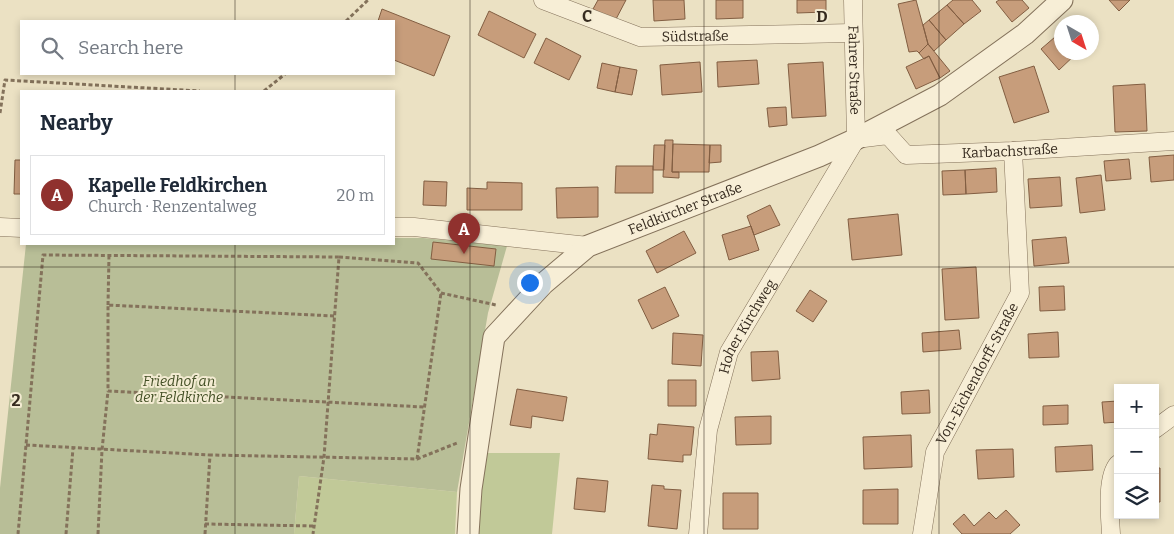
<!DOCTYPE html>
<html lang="en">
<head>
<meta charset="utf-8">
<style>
  body { margin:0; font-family:Bitter,serif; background:#f2f2f3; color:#1f2937 }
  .controls { position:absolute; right:15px; bottom:15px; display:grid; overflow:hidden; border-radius:0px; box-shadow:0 2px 8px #0003 }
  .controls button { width:45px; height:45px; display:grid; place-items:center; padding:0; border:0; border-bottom:1px solid #e0e1e3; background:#fff; color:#1f2937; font:25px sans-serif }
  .compass { position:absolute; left:1054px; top:15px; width:45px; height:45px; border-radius:50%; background:#fff; box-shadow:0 2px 8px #0003; rotate:141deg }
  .you { position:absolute; left:529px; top:282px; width:18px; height:18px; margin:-12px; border:4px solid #fff; border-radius:50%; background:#1a73e8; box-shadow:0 0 0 8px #1a73e833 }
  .badge { display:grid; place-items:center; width:32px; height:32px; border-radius:50%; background:#90312e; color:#fff; font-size:16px; font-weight:700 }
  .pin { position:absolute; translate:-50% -41px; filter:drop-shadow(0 1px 2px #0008) }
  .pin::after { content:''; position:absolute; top:26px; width:18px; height:15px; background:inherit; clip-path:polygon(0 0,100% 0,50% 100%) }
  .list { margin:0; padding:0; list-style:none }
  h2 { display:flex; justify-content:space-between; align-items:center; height:65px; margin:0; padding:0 20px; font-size:21px }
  h2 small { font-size:16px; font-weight:400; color:#747a83 }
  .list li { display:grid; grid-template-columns:32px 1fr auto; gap:15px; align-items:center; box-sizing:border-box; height:80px; margin:0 10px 10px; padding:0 10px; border:1px solid #e0e1e3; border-radius:0px }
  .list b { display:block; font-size:19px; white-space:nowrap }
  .list p { margin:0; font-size:16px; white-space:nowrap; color:#747a83 }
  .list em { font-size:16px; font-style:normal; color:#747a83 }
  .icon { flex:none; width:28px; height:28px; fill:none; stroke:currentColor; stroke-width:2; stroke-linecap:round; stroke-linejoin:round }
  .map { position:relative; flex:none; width:1174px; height:534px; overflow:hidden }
  .search { position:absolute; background:#fff; box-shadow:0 2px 8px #0003; left:20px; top:20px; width:375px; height:55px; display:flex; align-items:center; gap:12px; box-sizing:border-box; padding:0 18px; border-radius:0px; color:#747a83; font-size:19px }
  .panel { position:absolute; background:#fff; box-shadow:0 2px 8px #0003; left:20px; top:90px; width:375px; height:155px; border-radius:0px }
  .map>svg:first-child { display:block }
</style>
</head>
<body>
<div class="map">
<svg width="1174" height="534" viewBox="0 0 1174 534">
  <rect width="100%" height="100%" fill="#ebe1c3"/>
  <!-- green -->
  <path fill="#c1c998" d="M483 453H560L552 534H478Z
    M299 476 457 492 455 534H294Z"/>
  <!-- cemetery -->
  <path fill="#b8be97" d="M394 238H423L507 246 488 313 457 492 299 476 294 534H0V488L26 244H394Z"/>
  <!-- building -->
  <path fill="#c79d7b" stroke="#825e42" d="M598 0H626L615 21 593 9Z
    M653 0H684L685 19 654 21Z
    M716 0H743V18L716 19Z
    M797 0H826V12L797 13Z
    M916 0 928 44 919 53 917 51 909 52 898 4Z
    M953 0H972L981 11 964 24 947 5Z
    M999 0H1022L1029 8 1012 22 996 2Z
    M1109 0H1130L1119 11Z
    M947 5 964 24 946 40 929 20Z
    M382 9 450 36 434 76 394 60V21H378Z
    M489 11 536 34 524 58 478 35Z
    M929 20 946 40 934 51 928 44 923 25Z
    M1062 31V52H1078L1059 70 1041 49Z
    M546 38 581 56 569 80 534 63Z
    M928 44 950 71 940 78 929 56 924 59 919 53Z
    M929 56 940 78 916 89 906 67Z
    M757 60 759 84 718 87 717 62Z
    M700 62 702 92 662 95 660 65Z
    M823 62 826 116 792 118 788 64Z
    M602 63 620 67 615 92 597 88Z
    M1034 66 1049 112 1014 123 999 77Z
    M620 67 637 70 632 95 615 92Z
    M1145 84 1147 131 1115 132 1113 86Z
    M786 107 787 125 769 127 767 108Z
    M665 140H673L672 172H679V178L663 177Z
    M673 144 710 145 709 172H672Z
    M654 145H665L664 170H653Z
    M710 145H721V162L709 163Z
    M1174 155V180L1151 182 1149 157Z
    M1129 159 1131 179 1106 181 1104 161Z
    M15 160H21V194H14Z
    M616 166H653V193H615Z
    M996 168 997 192 966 194 965 170Z
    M965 170 966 194 943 195 942 171Z
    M1101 175 1105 210 1080 213 1076 178Z
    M1060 177 1062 206 1030 208 1028 179Z
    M424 181 447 182 446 206 423 205Z
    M487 182 522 183V210H467V188L487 189Z
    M598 187V217L557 218 556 188Z
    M770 205 780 225 754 235 747 216Z
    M898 214 902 255 852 260 848 219Z
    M751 226 759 250 729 260 722 235Z
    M684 231 696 253 657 273 646 251Z
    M1066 237 1069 263 1034 266 1032 240Z
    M433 242 496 249 494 266 431 259Z
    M976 267 979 318 945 320 942 269Z
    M1064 286 1065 310 1040 311 1039 287Z
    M665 287 679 316 652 329 638 300Z
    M810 290 827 301 813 322 796 311Z
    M959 330 961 349 923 352 922 333Z
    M1058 332 1059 357 1029 358 1028 334Z
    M673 333 703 335 701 366 672 364Z
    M778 351 780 379 752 381 751 352Z
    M668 380H696V406H668Z
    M517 389 567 397 563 421 532 416 531 428 510 425Z
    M929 390 930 413 902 414 901 392Z
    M1118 401V422L1104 423 1102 402Z
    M1068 405V424L1043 425V406Z
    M771 416V444L736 445 735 417Z
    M658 424 694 427 691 455H683V462L648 459 650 434 657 435Z
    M911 435 912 467 864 469 863 437Z
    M1092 445 1093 470 1056 472 1055 447Z
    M1013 449 1014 477 978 479 976 450Z
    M1155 468H1160V502H1155Z
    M577 478 608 481 605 512 574 509Z
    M652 485 664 486V489L681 490 677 529 648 526Z
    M898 489V524H863V490Z
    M723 493H758V529H723Z
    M1006 510 1020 525 1010 534H962L953 524 964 514 974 526 989 512 996 519Z"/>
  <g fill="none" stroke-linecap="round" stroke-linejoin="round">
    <defs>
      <g id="minor">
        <path id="s1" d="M543 0 640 37 853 33"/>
        <path id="s2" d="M853 0 856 139"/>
        <path id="s3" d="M864 138 888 135 906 155 1013 151 1174 141"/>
        <path d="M0 227 21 228"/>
        <path d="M394 227H414L588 246"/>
        <path d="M1155 429 1174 415"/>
        <path id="s4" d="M698 534 708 430 729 352 856 139"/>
        <path id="s5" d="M922 534 935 452 1020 293 1013 151"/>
        <path d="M1111 534C1110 516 1106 477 1118 464"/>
      </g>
      <g id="tertiary">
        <path id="s6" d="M468 534 471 489 494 337 543 284 588 246 819 156 856 139 940 95 1025 34 1062 0"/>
      </g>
    </defs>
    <!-- minor casing -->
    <use href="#minor" stroke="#84725b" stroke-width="19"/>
    <!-- tertiary casing -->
    <use href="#tertiary" stroke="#84725b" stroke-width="23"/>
    <!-- path -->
    <path stroke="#84725b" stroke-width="3" stroke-dasharray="4 2.5" stroke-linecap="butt" d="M346 21 368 0
      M264 91 285 74
      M0 113 5 80 200 91
      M339 257 418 263 441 293 496 305
      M108 305 109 255
      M334 316 108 305V391L424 407
      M26 445 210 455
      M417 459 441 293
      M205 524 314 526
      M18 534 43 255 339 257 324 457 313 534
      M66 534 73 448
      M98 534 102 450 108 391
      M205 534 210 455 417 459 457 443"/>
    <!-- minor -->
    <use href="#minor" stroke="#f7eed6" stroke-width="18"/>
    <!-- tertiary -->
    <use href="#tertiary" stroke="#f7eed6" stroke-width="21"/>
  </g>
  <!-- grid -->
  <path fill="none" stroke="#352a1e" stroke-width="1" stroke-opacity="0.55" d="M235 0V21M470 0V534M704 0V534M939 0V534M235 74V91M235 244V534M0 267H1174"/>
  <g text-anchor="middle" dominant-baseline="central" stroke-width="4" stroke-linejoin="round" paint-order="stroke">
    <!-- street labels -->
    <g font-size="14" fill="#352a1e" stroke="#f3ebd2">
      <text stroke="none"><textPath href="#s1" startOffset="159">Südstraße</textPath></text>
      <text stroke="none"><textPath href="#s2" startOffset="70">Fahrer Straße</textPath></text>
      <text stroke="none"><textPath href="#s3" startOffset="155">Karbachstraße</textPath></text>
      <text stroke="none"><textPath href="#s6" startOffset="434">Feldkircher Straße</textPath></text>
      <text stroke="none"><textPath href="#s4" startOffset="216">Hoher Kirchweg</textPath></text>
      <text stroke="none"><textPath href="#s5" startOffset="172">Von-Eichendorff-Straße</textPath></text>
    </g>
    <!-- park labels -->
    <g font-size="14" font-style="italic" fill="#445026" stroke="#f3ebd2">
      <text x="179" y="381">Friedhof an<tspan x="179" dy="16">der Feldkirche</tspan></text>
    </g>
  </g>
  <g font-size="16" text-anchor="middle" font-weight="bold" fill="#352a1e" stroke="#f3ebd2" stroke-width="4" stroke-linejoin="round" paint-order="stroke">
    <text x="587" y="22">C</text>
    <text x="822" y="22">D</text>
    <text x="16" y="406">2</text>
  </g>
</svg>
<div class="controls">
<button>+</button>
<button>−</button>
<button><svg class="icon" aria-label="layers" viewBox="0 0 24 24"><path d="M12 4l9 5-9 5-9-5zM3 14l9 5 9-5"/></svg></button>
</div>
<svg class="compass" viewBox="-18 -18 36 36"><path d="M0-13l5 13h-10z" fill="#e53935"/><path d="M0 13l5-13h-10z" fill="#747a83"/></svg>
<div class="you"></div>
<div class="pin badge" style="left:464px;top:254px">A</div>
<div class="search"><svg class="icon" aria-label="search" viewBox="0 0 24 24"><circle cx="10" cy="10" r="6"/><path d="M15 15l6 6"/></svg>Search here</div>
<section class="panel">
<h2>Nearby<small></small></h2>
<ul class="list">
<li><span class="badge">A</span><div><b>Kapelle Feldkirchen</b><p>Church · Renzentalweg</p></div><em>20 m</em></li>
</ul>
</section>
</div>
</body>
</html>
